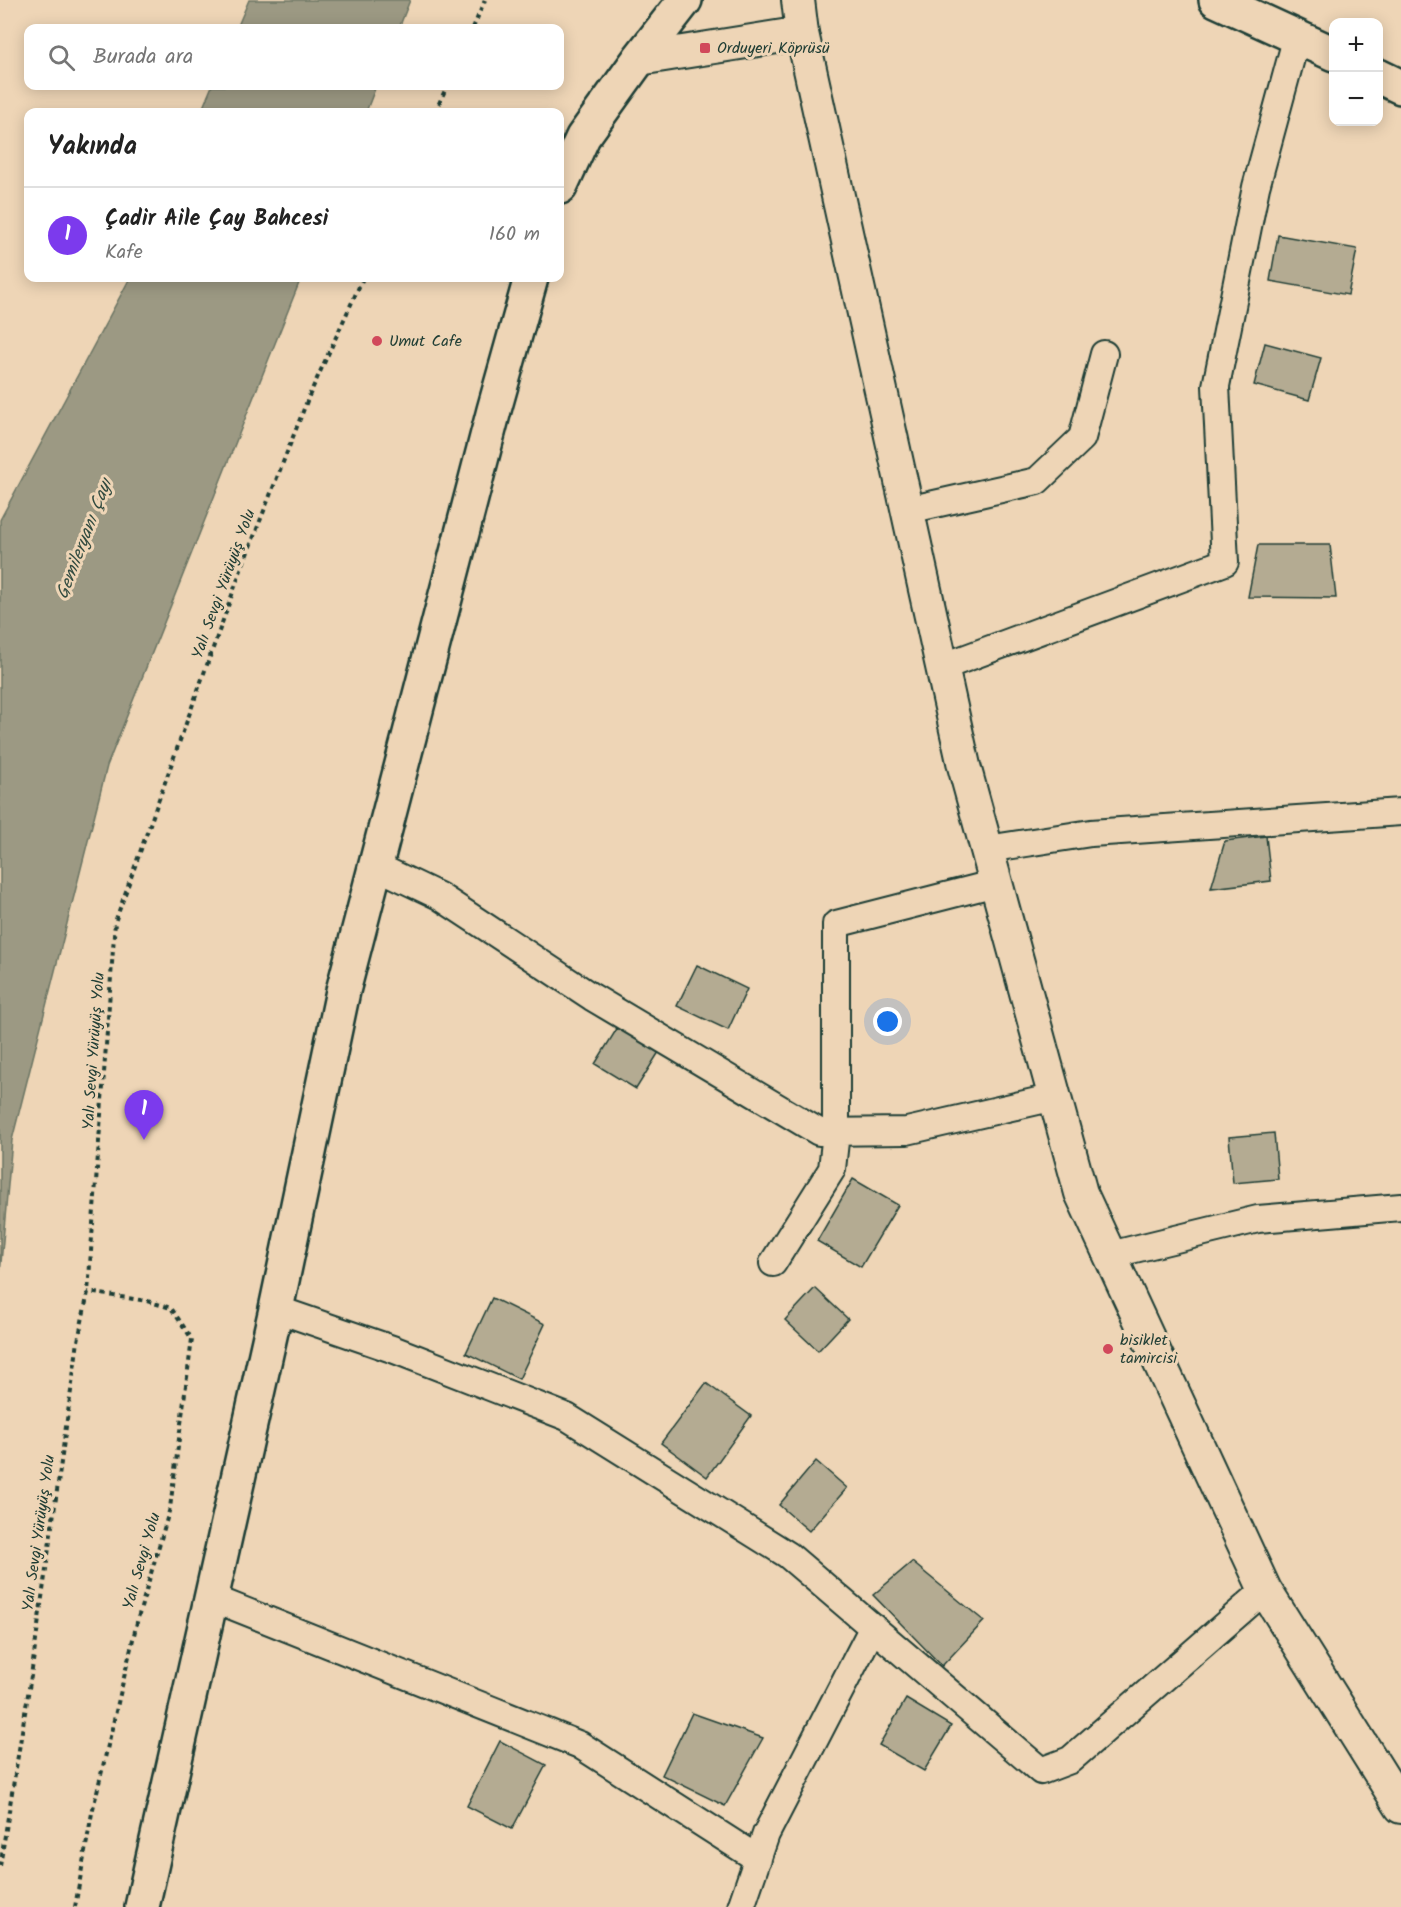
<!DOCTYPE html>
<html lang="tr">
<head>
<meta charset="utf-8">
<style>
  body { margin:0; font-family:Kalam,sans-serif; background:#f6f6f6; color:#222 }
  .controls { position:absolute; right:18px; top:18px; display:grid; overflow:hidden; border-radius:12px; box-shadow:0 3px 15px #0003 }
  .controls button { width:54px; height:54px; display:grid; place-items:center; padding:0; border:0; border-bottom:2px solid #e0e0e0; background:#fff; color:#222; font:30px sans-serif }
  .you { position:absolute; left:888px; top:1022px; width:21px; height:21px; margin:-15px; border:4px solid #fff; border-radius:50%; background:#1a73e8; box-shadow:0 0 0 9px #1a73e833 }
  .badge { display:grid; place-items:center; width:39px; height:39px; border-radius:50%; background:#7c3aed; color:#fff; font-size:20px; font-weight:700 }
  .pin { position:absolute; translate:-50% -50px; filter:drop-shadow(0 2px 3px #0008) }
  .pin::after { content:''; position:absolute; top:32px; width:21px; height:18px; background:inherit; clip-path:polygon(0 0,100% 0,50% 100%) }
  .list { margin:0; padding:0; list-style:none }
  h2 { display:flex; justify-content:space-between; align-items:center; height:78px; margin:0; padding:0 24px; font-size:26px }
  h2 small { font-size:20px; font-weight:400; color:#767676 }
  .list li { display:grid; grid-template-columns:39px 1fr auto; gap:18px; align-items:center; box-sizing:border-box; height:96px; padding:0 24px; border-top:2px solid #e0e0e0 }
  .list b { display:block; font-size:22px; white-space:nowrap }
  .list p { margin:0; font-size:20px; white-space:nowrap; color:#767676 }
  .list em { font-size:20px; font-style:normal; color:#767676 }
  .icon { flex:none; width:33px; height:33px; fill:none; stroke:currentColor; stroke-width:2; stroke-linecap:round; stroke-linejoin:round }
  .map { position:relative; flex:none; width:1401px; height:1907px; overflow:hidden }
  .search { position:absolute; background:#fff; box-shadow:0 3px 15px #0003; left:24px; top:24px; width:540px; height:66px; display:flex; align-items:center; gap:15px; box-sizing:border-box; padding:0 21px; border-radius:12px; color:#767676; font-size:22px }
  .panel { position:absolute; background:#fff; box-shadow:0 3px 15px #0003; left:24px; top:108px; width:540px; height:174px; border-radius:12px }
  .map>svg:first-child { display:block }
</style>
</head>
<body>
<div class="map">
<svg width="1401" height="1907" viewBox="0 0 1401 1907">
  <rect width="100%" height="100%" fill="#eed5b6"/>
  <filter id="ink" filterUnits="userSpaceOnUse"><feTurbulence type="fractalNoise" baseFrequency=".0167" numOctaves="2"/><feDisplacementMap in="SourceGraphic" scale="12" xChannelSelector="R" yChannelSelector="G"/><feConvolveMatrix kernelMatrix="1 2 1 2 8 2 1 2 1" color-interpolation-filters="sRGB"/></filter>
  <g filter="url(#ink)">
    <!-- water -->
    <path fill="#9c9983" stroke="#6a7463" stroke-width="1.5" d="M249 0H410L399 28H237Z
      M212 86H376L366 112H201Z
      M130 278H301L107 766 12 1140 0 1274V520Z"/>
    <!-- building -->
    <path fill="#b4ab92" stroke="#1f3d34" stroke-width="1.5" d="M1278 235 1357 249 1348 295 1270 281Z
      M1265 343 1321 358 1309 400 1254 385Z
      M1258 545H1330L1336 598 1248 597Z
      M1266 836 1271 881 1211 888 1225 841Z
      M697 965 747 989 728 1030 677 1006Z
      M618 1027 659 1052 636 1089 595 1064Z
      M1274 1133 1278 1179 1233 1183 1229 1137Z
      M853 1179 898 1205 861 1267 817 1241Z
      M815 1288 848 1319 818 1351 785 1320Z
      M492 1298 545 1324 519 1379 466 1353Z
      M706 1383 751 1416 707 1477 661 1443Z
      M816 1461 847 1488 809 1531 779 1505Z
      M912 1562 984 1621 942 1666 873 1595Z
      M906 1699 951 1726 924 1771 879 1745Z
      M692 1713 763 1738 725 1806 662 1775Z
      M500 1741 546 1765 512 1829 467 1806Z"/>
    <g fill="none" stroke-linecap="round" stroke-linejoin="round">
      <defs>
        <path id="minor" d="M908 510 1037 481 1082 438 1104 354
          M942 667 1225 562 1216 386 1256 187 1297 36
          M987 849 1091 833 1401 812
          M376 866 439 896 592 997 819 1132 907 1131 1055 1097
          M1110 1255 1258 1219 1401 1207
          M773 1263 832 1169 836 1132V924L996 883
          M276 1309 395 1350 567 1417 788 1555 1041 1771 1070 1760 1265 1590
          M212 1598 580 1745 758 1859
          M741 1907 766 1834 873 1627"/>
        <path id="tertiary" d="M798 0 802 33 964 766 1081 1193 1265 1590 1401 1807
          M639 59 802 33"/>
        <path id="primary" d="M1216 0 1334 54
          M1378 76 1401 87
          M560 187 583 137 639 59 685 0
          M142 1907 276 1309 343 991 494 410 531 278"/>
      </defs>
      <!-- minor casing -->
      <use href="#minor" stroke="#1f3d34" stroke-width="30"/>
      <!-- tertiary casing -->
      <use href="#tertiary" stroke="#1f3d34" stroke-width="36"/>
      <!-- primary casing -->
      <use href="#primary" stroke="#1f3d34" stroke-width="38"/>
      <!-- path -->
      <path stroke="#1f3d34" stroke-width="4" stroke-dasharray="4.5 4.5" stroke-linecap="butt" d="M473 28 485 0
        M435 112 447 86
        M0 1866 31 1676 78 1341 88 1292 115 922 242 567 309 396 363 278
        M75 1907 92 1813 138 1618 170 1508 192 1339 171 1308 147 1301 88 1292"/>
      <!-- minor -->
      <use href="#minor" stroke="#eed5b6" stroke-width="26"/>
      <!-- tertiary -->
      <use href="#tertiary" stroke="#eed5b6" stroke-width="32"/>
      <!-- primary -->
      <use href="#primary" stroke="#eed5b6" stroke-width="33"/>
    </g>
  </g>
  <!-- markers -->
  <g fill="#d1495b" stroke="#eed5b6" stroke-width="2">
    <rect x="699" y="42" width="12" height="12" rx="3"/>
    <circle cx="377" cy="341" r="6"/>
    <circle cx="1108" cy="1349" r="6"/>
  </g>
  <g text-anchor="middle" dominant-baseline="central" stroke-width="6" stroke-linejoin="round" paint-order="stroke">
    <!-- poi labels -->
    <g font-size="16" fill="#1f3d34" stroke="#eed5b6" text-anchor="start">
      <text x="717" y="48">Orduyeri Köprüsü</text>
      <text x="389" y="341">Umut Cafe</text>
      <text x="1120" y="1340">bisiklet<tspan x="1120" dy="18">tamircisi</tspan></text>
    </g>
    <!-- street labels -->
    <g font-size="16" fill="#1f3d34" stroke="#eed5b6">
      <text transform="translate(224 584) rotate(-70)">Yalı Sevgi Yürüyüş Yolu</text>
      <text transform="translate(94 1051) rotate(-86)">Yalı Sevgi Yürüyüş Yolu</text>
      <text transform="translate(39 1533) rotate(-82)">Yalı Sevgi Yürüyüş Yolu</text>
      <text transform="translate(142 1561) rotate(-74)">Yalı Sevgi Yolu</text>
    </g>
    <!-- water labels -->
    <g font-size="18" font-style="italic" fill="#324b40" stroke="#eed5b6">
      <text transform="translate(85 539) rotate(-69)">Gemileryanı Çayı</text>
    </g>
  </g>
</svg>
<div class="controls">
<button>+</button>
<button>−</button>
</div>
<div class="you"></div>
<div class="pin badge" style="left:144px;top:1140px">1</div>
<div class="search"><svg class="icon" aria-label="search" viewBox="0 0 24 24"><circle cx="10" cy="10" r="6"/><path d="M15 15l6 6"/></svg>Burada ara</div>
<section class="panel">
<h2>Yakında<small></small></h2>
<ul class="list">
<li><span class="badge">1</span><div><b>Çadir Aile Çay Bahcesi</b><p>Kafe</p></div><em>160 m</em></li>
</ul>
</section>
</div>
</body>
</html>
